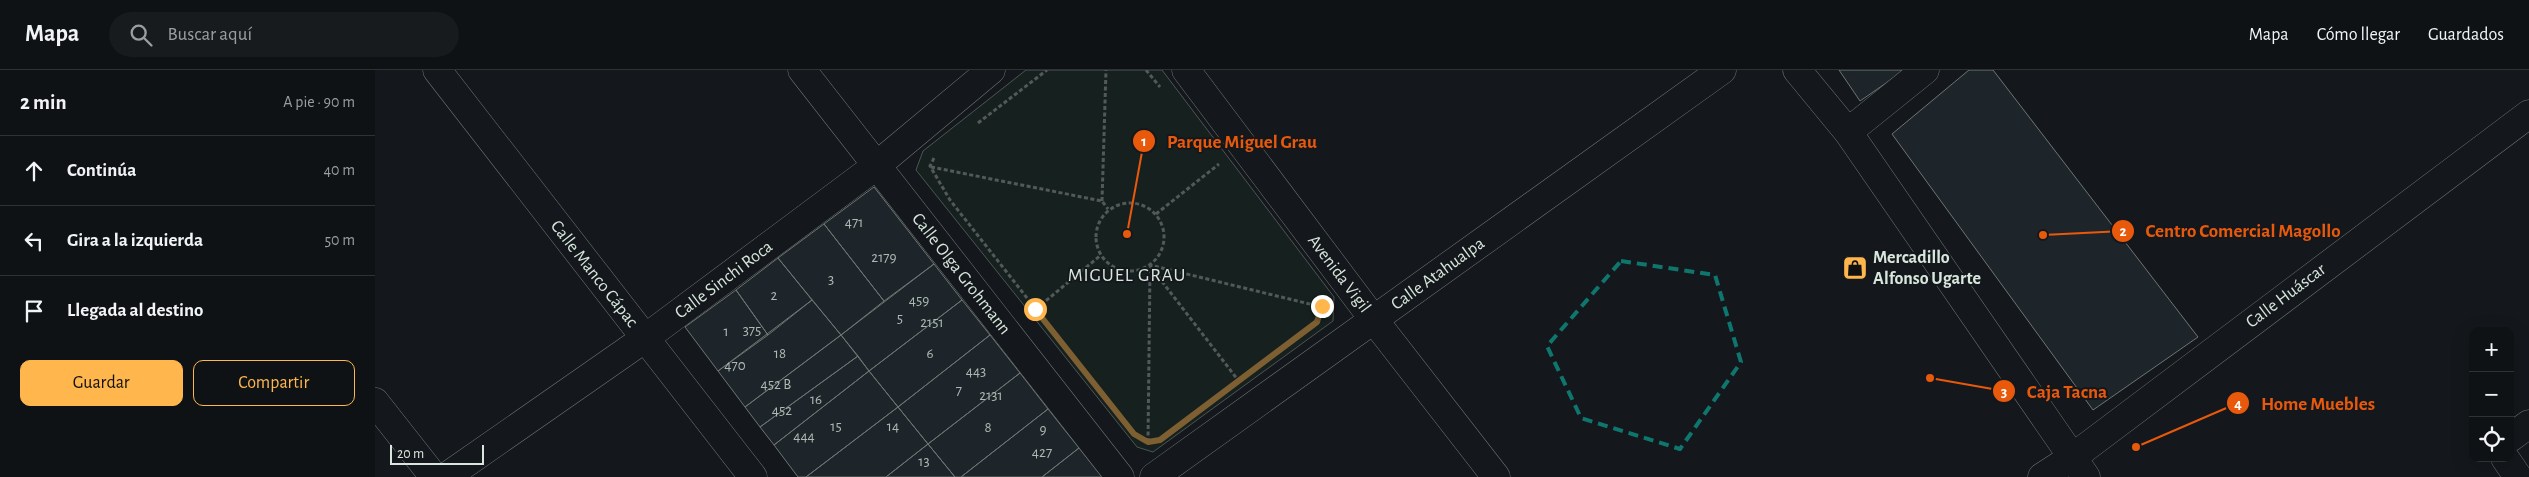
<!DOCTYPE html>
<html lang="es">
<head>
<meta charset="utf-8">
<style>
  body { margin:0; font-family:"Alegreya Sans",sans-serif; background:#181b1e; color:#f1f3f6 }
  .controls { position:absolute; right:15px; bottom:15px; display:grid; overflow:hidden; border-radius:10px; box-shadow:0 5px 20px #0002 }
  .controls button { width:45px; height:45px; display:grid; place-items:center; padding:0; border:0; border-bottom:1px solid #2f3234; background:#0f1215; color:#f1f3f6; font:25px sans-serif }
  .scale { position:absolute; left:15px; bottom:12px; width:94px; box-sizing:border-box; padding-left:5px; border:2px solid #d8e6dc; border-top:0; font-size:14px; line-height:18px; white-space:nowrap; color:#d8e6dc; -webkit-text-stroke:4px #14181c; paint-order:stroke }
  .stop { position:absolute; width:15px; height:15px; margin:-11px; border:4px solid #ffb74d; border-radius:50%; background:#fff }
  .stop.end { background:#ffb74d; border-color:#fff; box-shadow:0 1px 5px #0008 }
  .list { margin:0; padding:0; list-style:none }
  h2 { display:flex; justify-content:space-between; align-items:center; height:65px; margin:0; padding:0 20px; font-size:21px }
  h2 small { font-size:16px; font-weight:400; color:#9b9ea0 }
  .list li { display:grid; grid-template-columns:32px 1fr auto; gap:15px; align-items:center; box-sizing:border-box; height:70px; padding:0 20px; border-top:1px solid #2f3234 }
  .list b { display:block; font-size:19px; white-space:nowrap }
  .list em { font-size:16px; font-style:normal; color:#9b9ea0 }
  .actions { display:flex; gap:10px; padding:15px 20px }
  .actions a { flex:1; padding:11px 0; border:1px solid #ffb74d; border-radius:10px; text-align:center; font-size:18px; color:#ffb74d }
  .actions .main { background:#ffb74d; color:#111 }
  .icon { flex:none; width:28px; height:28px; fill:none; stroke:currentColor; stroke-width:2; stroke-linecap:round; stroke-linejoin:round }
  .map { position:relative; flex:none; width:2154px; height:407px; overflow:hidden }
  header { display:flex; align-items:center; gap:30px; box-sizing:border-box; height:70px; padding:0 25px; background:#0f1215; border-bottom:1px solid #2f3234 }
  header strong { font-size:24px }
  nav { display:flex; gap:28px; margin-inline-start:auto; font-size:18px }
  .search { width:350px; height:45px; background:#181b1e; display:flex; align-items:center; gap:12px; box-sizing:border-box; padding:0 18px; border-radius:28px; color:#9b9ea0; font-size:19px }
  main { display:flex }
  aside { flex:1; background:#0f1215 }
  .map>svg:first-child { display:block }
</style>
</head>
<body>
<header>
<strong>Mapa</strong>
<div class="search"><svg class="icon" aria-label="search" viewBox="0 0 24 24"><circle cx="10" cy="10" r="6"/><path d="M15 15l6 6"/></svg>Buscar aquí</div>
<nav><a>Mapa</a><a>Cómo llegar</a><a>Guardados</a></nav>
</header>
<main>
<aside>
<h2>2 min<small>A pie · 90 m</small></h2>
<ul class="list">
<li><svg class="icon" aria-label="ahead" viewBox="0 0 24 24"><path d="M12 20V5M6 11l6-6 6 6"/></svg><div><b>Continúa</b></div><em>40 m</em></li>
<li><svg class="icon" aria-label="left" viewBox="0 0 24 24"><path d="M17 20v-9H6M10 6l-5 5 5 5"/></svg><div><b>Gira a la izquierda</b></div><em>50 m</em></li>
<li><svg class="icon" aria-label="arrive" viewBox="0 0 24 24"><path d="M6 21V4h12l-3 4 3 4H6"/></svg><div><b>Llegada al destino</b></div></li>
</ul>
<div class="actions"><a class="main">Guardar</a><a>Compartir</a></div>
</aside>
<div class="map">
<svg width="2154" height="407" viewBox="0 0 2154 407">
  <rect width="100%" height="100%" fill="#14181c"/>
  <!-- green -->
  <path fill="#1a2d24" stroke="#939e99" d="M651 0H787L959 227 958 251 778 382 762 377 541 100 548 81Z"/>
  <!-- building -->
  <path fill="#2c363c" stroke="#d8e6dc" d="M1464 0H1530L1485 31Z
    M1594 0H1618L1823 267 1718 340 1517 64Z
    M499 117 559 194 509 231 449 154Z
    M449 154 509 231 466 265 403 188Z
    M403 188 437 230 393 265 361 220Z
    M559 194 587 230 494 301 466 265Z
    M361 220 393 265 343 301 310 257Z
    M437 230 466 265 370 337 343 301Z
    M587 230 615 265 523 337 494 301Z
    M466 265 483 286 385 357 370 337Z
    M615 265 645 303 553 374 523 337Z
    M483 286 494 301 399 375 385 357Z
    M494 301 523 337 431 407H423L399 375Z
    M645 303 673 339 586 407H580L553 374Z
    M523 337 553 374 511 407H431Z
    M673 339 704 378 667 407H586Z
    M553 374 580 407H511Z
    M704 378 727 407H667Z"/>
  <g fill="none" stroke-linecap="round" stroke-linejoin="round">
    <defs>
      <path id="street" d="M62 0 378 407
        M427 0 745 407
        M811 0 999 250 1121 407
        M0 332 59 407
        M2135 368 2154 354
        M2130 388 2143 407
        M71 407 269 269 501 96 616 0
        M779 407 1347 0
        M1667 407 1698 387 2154 44"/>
      <path id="secondary" d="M1422 0 1473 62 1711 407
        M1473 62 1550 0"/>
    </defs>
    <!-- street casing -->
    <use href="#street" stroke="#d8e6dc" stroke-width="29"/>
    <!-- secondary casing -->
    <use href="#secondary" stroke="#d8e6dc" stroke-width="29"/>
    <!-- path -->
    <path stroke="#9da8a2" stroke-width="3" stroke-dasharray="4 2.5" stroke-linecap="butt" d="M771 0 785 17
      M603 53 672 0
      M559 88 555 96 575 130 759 364 774 372
      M556 97 727 131 733 139
      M727 131 731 0
      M721 167a34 34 0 1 1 68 0a34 34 0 1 1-68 0Z
      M781 144 844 94
      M775 196 863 310
      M661 239 726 185
      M941 252 947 237 944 230
      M773 372 775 195 947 237 954 247"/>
    <!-- street -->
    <use href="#street" stroke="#14181c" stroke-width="28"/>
    <!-- secondary -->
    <use href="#secondary" stroke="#14181c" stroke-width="28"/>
  </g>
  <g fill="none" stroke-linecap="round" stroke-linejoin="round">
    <!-- route -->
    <path stroke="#ffb74d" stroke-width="6" d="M660 239 759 364 773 372 785 370 942 252 947 236"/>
  </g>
  <!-- marked area -->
  <path d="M0 0H2154V407H0ZM1246 191 1340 205 1366 292 1305 379 1206 348 1172 276Z" fill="#14181c" fill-opacity=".55" fill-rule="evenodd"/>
  <path fill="none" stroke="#0f766e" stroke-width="4" stroke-dasharray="10 6" stroke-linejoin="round" d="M1246 191 1340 205 1366 292 1305 379 1206 348 1172 276Z"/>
  <!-- icons -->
  <defs>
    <symbol id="shop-square" viewBox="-11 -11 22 22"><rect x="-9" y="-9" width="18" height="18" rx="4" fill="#ffb74d" stroke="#14181c"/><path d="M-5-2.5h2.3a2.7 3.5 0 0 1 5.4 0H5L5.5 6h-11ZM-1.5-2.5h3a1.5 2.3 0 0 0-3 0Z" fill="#111"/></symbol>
  </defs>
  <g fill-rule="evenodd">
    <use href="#shop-square" x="1466" y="184" width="28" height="28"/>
  </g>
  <g text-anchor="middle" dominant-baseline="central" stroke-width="4" stroke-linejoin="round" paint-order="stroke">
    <!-- number labels -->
    <g font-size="15" fill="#adbab4">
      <text x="479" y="152">471</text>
      <text x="509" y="187">2179</text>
      <text x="456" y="209">3</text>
      <text x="399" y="225">2</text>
      <text x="544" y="230">459</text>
      <text x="525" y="248">5</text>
      <text x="557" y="252">2151</text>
      <text x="377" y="260">375</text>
      <text x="351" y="261">1</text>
      <text x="405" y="283">18</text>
      <text x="555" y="283">6</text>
      <text x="360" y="295">470</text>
      <text x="601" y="301">443</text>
      <text x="401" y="314">452 B</text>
      <text x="584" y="320">7</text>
      <text x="616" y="325">2131</text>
      <text x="441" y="329">16</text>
      <text x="407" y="340">452</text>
      <text x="461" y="356">15</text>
      <text x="518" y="356">14</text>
      <text x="613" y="357">8</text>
      <text x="668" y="359">9</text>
      <text x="429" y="366">444</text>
      <text x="667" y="382">427</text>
      <text x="549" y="391">13</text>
    </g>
    <!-- poi labels -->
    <g font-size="18" font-weight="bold" fill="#d8e6dc" stroke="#14181c" text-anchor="start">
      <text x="1498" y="188">Mercadillo<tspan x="1498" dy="21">Alfonso Ugarte</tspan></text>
    </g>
    <!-- street labels -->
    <g font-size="18" fill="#d8e6dc" stroke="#14181c">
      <text transform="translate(219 204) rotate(52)">Calle Manco Cápac</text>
      <text transform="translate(586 204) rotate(52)">Calle Olga Grohmann</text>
      <text transform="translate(964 204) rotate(53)">Avenida Vigil</text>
      <text transform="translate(1063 204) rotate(-36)">Calle Atahualpa</text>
      <text transform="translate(349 210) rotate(-37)">Calle Sinchi Roca</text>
      <text transform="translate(1911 226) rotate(-37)">Calle Huáscar</text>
    </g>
    <!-- neighbourhood labels -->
    <g font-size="19" letter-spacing="1" fill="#d8e6dc" stroke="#14181c">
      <text x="752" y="205">MIGUEL GRAU</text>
    </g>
  </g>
  <!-- callouts -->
  <path fill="none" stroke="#e8590c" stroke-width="2" d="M752 164L769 71M1668 165L1748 161M1555 308L1629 321M1761 377L1863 333"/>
  <g fill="#e8590c" stroke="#14181c" stroke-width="2">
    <circle cx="752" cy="164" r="5"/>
    <circle cx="1668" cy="165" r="5"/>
    <circle cx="1555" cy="308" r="5"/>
    <circle cx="1761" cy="377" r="5"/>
    <circle cx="769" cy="71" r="12"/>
    <circle cx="1748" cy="161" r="12"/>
    <circle cx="1629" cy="321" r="12"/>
    <circle cx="1863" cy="333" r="12"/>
  </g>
  <g font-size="15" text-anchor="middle" font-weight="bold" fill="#fff">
    <text x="769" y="76">1</text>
    <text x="1748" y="166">2</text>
    <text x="1629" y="327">3</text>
    <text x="1863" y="339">4</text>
  </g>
  <g font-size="19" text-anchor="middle" font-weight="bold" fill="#e8590c" stroke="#14181c" stroke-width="4" stroke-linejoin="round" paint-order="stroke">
    <text x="867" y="78">Parque Miguel Grau</text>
    <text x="1868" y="167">Centro Comercial Magollo</text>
    <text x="1692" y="328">Caja Tacna</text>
    <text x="1943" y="340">Home Muebles</text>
  </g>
</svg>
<div class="controls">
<button>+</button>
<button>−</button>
<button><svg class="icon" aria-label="locate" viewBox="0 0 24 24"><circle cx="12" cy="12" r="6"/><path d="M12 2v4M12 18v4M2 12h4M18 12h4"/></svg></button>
</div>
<div class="scale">20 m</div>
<div class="stop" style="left:660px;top:239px"></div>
<div class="stop end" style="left:947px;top:236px"></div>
</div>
</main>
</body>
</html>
